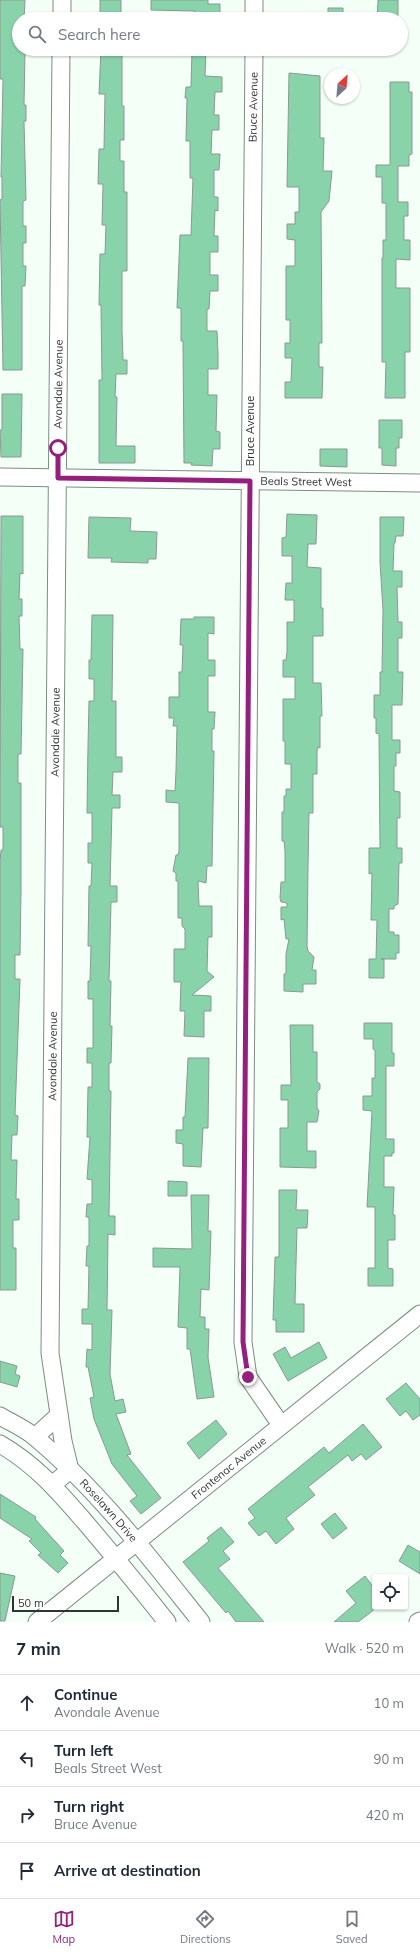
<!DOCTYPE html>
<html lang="en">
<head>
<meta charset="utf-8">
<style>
  body { margin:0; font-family:Mulish,sans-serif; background:#f2f2f3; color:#1f2937 }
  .controls { position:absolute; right:12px; bottom:12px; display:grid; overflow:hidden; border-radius:4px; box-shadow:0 1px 3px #0004 }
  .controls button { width:36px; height:36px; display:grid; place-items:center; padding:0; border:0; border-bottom:1px solid #e0e1e3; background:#fff; color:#1f2937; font:20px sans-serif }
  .compass { position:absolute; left:324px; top:68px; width:36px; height:36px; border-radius:50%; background:#fff; box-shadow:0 1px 3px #0004; rotate:26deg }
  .scale { position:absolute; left:12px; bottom:10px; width:107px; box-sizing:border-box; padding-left:4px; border:2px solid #2e3531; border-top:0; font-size:11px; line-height:14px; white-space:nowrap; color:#2e3531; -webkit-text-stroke:3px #fff; paint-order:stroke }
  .stop { position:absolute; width:12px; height:12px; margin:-9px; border:3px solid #951f7c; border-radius:50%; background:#fff }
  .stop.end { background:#951f7c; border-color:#fff; box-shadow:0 1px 4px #0008 }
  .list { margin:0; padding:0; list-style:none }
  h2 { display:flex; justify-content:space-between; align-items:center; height:52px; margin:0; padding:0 16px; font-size:17px }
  h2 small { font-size:13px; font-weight:400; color:#747a83 }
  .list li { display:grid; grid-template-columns:26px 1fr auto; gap:12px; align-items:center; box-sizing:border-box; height:56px; padding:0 16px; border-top:1px solid #e0e1e3 }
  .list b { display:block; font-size:15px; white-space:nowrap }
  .list p { margin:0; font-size:13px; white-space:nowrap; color:#747a83 }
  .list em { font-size:13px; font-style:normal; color:#747a83 }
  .icon { flex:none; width:22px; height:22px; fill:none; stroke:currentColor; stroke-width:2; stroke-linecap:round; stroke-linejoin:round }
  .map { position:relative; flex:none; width:420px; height:1622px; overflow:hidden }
  .search { position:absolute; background:#fff; box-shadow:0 1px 3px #0004; left:12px; right:12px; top:12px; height:44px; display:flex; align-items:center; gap:10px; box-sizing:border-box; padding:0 14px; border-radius:22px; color:#747a83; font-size:15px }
  .sheet { height:276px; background:#fff }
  nav { display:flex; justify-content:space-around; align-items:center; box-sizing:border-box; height:56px; border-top:1px solid #e0e1e3; background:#fff; font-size:11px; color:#747a83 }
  nav a { display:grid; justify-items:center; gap:2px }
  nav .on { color:#951f7c }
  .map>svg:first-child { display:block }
</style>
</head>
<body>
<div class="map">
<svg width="420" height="1622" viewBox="0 0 420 1622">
  <rect width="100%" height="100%" fill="#f4fff8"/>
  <!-- building -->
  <path fill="#88d3aa" stroke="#899a90" d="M0 0H25L24 19H19V49H25L24 105H26V121H24L26 200 23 201V226H26V243H23V266H26L25 286H22V370H3L0 200 2 199V177H1L3 79H0Z
    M100 0H121V19H100Z
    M151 0H208V4H220V19H195V11L151 10Z
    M378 0H398V19H377Z
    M328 8H343V19H328Z
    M101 49H122V106H124V140H120V161H124V192H127V271H122V331L123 360H127V374H116L115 397H117L116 446H135V463H99V380H102L101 305H99L100 254H105L106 225H102L103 184H98L99 149H104L105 94H99Z
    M192 49H206L205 76 222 77V92H215L214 115H219V130H212L211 154H220L219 170H214V197H218V211L215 210 214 236H218V252H210V275H218V291H210L209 309H207V331H217L218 353V369H208V395H217L216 431 220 432V449H213L212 466 191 465 192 463H184L183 341H181V308H177L180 235H191L193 178H190V141H186L187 98H185L186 87H191Z
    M289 73 320 76V138H324L323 171H332L329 201 321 212 322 343H319V367H323L322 398H285V382H291L292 358H285V343H290V320H286V266H295V240L287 239V224H295V212H299V187H287Z
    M390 82H409V92H412V154L409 155V166H398V202H408V216H404V240H410V260L396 259V288H410V352H405V398H385L386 362H382V258H383V240H386V203H382V177H376V165H390Z
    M2 394H22L21 457H1L0 430H2Z
    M379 420H402V438H399V448H396V466L382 465V448H379Z
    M320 449H347V467L320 466Z
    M287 514 317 515 316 544H308L307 567 321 568V608H323V636H313V683H321L322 716H320V748L318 747 317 751V774H313V813H309L308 866 307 946 308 951 314 957 312 970H316V984H303V992L284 991V974H286V954L289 939H286L284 919 281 920V907H287V903L281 902 280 898 281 882H285V851L284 841H282V812H284V796H286V789H291V764H285V741H283V699H295V677H283V660H286L287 652V622H294V600H285L286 583H292V556H282V538L286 537Z
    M1 516H23V574L20 573 19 599H22V616H19L20 649H23L21 754H18V783H21V891L20 955H15V979H20L15 1115 18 1116 17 1135H12L11 1160H17L16 1199H19V1220H13V1248H16V1290H0V861L1 850H3V827H0Z
    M89 517 131 518 130 531 157 532 156 559H148V563L111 562 112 558H88Z
    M380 517H404L403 536H396L395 543H394L393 571H402V587H397L398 622H402V638H398V672H403L402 705H392V740H400V753H396V766H394V791L400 792V818H397V848H402V863H399L398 904 394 906V909H389V932H394V935H399V953H396V959H381H384V978H369V959H376L377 920H371L372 873 369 874V848H380L379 734 376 733V718H374V695H380V672H382L383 610 380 562Z
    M92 615H113L112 701H116V757H122V772H113L112 795H120V808H112L110 886H117V902H111L109 981H111L110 1026H112L111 1063H109V1091H111L109 1216H115V1235L108 1234 107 1310H112L110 1374 115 1401 123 1399 126 1412 116 1414 131 1454 127 1455 161 1498 141 1514 130 1501 137 1496 112 1464 94 1419 90 1398 94 1397 88 1367H86L87 1349 92 1350V1324H82V1309H88L89 1266H86L87 1246H89V1217H86L87 1204H92V1180L87 1179 90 1137H87L88 1087H92V1063H87V1048H93V999H88V981H90L91 946H88L89 886H91L92 863H88V843H92V813H87L88 746 89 701H94V679H89V660H91Z
    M194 617H214V634L208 633V660H215V676H208V712H215L214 729H212V751H214L212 866H207L206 883 198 881 199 906H212V937H208L207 971 214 977 192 995 211 996V1011H204V1037L184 1036 185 1011H180L181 982H174V949H185V929L182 926V918H178V881H176V873L173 871 176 855H178L179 851V803L166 802V790L175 791 176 771 177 726H173L174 718H169V697H179V672H182L183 645H180L181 619H194Z
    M364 1023H392V1053H394V1066H386V1139H394V1153H392V1156H384V1187H394L393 1215H395V1240H388V1268L393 1269V1286H368V1268H375V1207H367L372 1111 363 1110V1096H372V1078H375V1050L373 1049V1039H364Z
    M290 1025H313V1052H317V1082L320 1084V1089L317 1092V1108L319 1111 317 1122H307V1151H316V1168L280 1167V1128H288V1100H281V1085H291Z
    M188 1058H209L208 1128H203L201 1167 183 1166V1144L176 1143V1130H183V1117H185Z
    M168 1181 187 1182V1196H168Z
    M279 1190H297L296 1210H308L307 1228H297L296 1264 295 1304H304V1332H276V1320H273L275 1257H279Z
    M191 1195H209L208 1231H211L209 1290 201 1289 200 1317H205V1329H209L208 1357 214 1397 197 1399 190 1349H187V1328L178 1327 180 1267H153V1248L192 1249Z
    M319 1342 327 1358 288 1381 273 1354 285 1347 291 1358Z
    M0 1361 17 1366 15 1374 20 1376 17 1387 0 1382Z
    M406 1383 420 1399V1415L413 1420 406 1411 400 1416 386 1399Z
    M216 1420 227 1434 199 1459 187 1443Z
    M363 1424 382 1447 366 1460 361 1454 352 1461 348 1455 308 1487 315 1495 286 1518 294 1529 276 1544 266 1531 259 1536 248 1523 255 1518 248 1509 324 1447 329 1453Z
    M0 1494 36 1517 35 1519 64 1551 60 1555 68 1563 58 1573 38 1555 41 1553 29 1541 32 1539 0 1518Z
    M335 1513 347 1528 333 1539 321 1524Z
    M221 1527 234 1542 223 1551 230 1559 218 1568 264 1622H236L228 1611 226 1613 183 1562 209 1541 207 1538Z
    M408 1545 420 1552V1574L399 1561Z
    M0 1573 15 1576 5 1621H0Z
    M365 1576 375 1589V1609L358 1622H334L356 1603 346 1591Z"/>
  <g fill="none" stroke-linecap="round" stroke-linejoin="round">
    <defs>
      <g id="minor">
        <path d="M62 19V0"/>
        <path d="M254 19V0"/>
        <path d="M254 49 243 1342 248 1377 281 1425"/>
        <path id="s1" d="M0 477 420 483"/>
        <path id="s2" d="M0 1416C12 1423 26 1429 36 1438 99 1491 150 1558 201 1622"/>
        <path d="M35 1437 59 1415"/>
        <path d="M0 1444C36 1465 58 1491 85 1522 113 1555 140 1588 167 1622"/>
        <path id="s3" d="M52 1485 70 1470 63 1441 50 1353 61 49"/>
        <path id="s4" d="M37 1622 420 1314"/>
        <path d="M418 1622 420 1621"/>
      </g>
    </defs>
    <!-- minor casing -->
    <use href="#minor" stroke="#7d8d83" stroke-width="19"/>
    <!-- minor -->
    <use href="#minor" stroke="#fff" stroke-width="17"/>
  </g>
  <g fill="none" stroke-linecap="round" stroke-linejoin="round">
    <!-- route -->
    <path stroke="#951f7c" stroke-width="5" d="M58 448V478L250 481 243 1342 248 1377"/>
  </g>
  <g text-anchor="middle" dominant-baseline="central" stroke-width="3.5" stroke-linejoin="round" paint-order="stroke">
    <!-- street labels -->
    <g font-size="11" fill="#2e3531" stroke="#fff">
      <text transform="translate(253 107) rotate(-89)">Bruce Avenue</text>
      <text stroke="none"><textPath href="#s3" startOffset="1111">Avondale Avenue</textPath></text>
      <text transform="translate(250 431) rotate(-90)">Bruce Avenue</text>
      <text stroke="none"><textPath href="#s1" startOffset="306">Beals Street West</textPath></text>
      <text stroke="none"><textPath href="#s3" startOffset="763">Avondale Avenue</textPath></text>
      <text stroke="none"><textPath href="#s3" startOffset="439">Avondale Avenue</textPath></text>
      <text stroke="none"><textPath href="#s4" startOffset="246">Frontenac Avenue</textPath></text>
      <text stroke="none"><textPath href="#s2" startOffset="145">Roselawn Drive</textPath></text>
    </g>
  </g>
</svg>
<div class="controls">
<button><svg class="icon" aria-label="locate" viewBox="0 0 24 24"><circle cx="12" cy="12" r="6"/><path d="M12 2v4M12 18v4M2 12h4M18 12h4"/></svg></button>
</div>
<svg class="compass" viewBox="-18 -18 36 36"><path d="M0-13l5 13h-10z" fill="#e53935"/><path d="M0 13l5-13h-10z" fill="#747a83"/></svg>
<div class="scale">50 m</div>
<div class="stop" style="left:58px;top:448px"></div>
<div class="stop end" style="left:248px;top:1377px"></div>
<div class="search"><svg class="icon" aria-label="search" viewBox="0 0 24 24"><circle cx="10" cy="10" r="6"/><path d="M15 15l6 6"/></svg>Search here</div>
</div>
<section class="sheet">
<h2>7 min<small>Walk · 520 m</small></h2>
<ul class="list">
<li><svg class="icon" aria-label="ahead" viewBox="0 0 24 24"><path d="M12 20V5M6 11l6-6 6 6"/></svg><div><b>Continue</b><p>Avondale Avenue</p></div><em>10 m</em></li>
<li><svg class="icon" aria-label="left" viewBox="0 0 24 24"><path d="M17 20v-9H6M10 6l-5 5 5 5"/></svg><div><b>Turn left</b><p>Beals Street West</p></div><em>90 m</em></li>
<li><svg class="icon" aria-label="right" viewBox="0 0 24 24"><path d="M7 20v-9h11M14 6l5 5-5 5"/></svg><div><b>Turn right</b><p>Bruce Avenue</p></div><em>420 m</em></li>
<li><svg class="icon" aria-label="arrive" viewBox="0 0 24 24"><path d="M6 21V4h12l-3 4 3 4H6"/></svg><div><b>Arrive at destination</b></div></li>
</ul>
</section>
<nav>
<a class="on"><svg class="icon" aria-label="map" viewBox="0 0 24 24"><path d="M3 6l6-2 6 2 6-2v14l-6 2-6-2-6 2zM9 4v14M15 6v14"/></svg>Map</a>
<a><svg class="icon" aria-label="directions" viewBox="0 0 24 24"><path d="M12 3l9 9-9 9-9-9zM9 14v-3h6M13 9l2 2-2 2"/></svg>Directions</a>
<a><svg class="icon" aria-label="saved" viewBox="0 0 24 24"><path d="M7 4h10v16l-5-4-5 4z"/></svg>Saved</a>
</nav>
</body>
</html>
